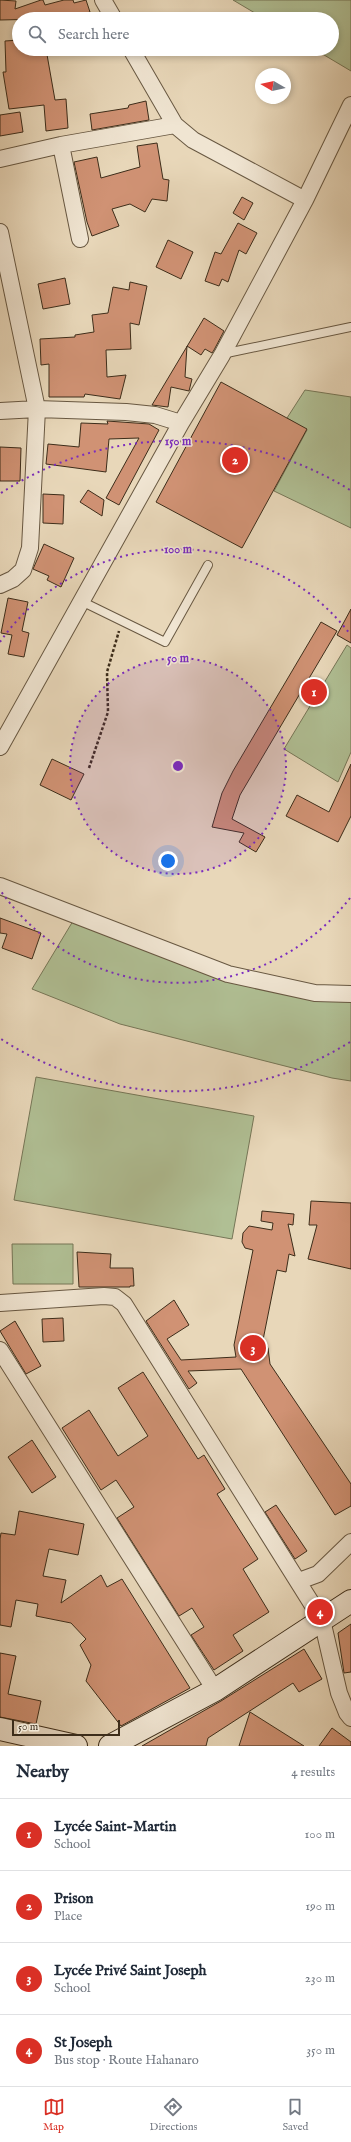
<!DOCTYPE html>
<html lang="en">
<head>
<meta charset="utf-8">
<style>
  body { margin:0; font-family:"IM FELL English",serif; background:#f6f6f7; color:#1f2937 }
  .compass { position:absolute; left:255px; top:68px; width:36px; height:36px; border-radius:50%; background:#fff; box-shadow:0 2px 6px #0003; rotate:279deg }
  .scale { position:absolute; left:12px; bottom:10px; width:108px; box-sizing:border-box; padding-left:4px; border:2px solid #3d2d1a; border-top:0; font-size:11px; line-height:14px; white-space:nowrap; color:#3d2d1a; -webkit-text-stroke:3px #f0e5d2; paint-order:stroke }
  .you { position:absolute; left:168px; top:861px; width:14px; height:14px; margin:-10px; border:3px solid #fff; border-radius:50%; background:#1a73e8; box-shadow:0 0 0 6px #1a73e833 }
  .badge { display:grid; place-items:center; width:26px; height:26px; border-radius:50%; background:#d93025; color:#fff; font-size:13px; font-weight:700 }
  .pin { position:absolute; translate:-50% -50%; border:2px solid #fff; box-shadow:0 1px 4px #0006 }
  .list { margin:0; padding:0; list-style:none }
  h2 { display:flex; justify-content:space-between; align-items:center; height:52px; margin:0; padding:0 16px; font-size:17px }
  h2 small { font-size:13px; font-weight:400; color:#747a83 }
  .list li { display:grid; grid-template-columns:26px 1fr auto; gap:12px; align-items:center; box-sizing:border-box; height:72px; padding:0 16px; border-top:1px solid #e0e1e3 }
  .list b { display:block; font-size:15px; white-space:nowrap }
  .list p { margin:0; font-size:13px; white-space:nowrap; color:#747a83 }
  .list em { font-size:13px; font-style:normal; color:#747a83 }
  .icon { flex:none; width:22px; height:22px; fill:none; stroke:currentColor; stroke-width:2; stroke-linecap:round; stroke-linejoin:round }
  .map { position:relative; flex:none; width:351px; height:1746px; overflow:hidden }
  .search { position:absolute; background:#fff; box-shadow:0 2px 6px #0003; left:12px; right:12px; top:12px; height:44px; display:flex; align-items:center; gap:10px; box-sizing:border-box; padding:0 14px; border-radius:22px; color:#747a83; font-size:15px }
  .sheet { height:340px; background:#fff }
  nav { display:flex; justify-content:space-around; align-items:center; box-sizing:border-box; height:56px; border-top:1px solid #e0e1e3; background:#fff; font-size:11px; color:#747a83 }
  nav a { display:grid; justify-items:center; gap:2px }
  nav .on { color:#d93025 }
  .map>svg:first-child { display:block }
</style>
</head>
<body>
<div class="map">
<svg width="351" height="1746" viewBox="0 0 351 1746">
  <rect width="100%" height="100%" fill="#e8d7b9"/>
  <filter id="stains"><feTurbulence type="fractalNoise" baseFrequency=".005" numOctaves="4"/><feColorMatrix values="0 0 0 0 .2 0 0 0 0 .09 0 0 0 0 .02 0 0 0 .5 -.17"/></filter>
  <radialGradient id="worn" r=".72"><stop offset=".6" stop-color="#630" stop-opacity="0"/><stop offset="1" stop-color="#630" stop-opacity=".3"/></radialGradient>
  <!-- green -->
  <path fill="#b0bf94" stroke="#767657" d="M233 0H351V71L314 49H332V19H265Z
    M305 390 351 397V528L274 491 307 430 287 418Z
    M347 645 351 648V752L338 782 284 749Z
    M76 916 177 956 351 994V1081L332 1078 120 1024 32 989Z
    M36 1077 254 1116 232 1239 14 1200Z
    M12 1244H73V1284H13Z"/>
  <!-- building -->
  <path fill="#d09274" stroke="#3d2d1a" d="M0 0 16 1 15 9 41 0H43L45 5 64 0H73L74 3 86 0 90 12 65 19H57L56 15 43 19 0 20Z
    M19 40V49H46L55 100 66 99 68 128 46 131 44 105 9 109 3 72H6L5 41Z
    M146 101 149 120 92 130 90 114 128 108 129 105Z
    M20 112 23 132 0 136V115Z
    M157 143 163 179 169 180 167 201 152 199 145 212 130 204 112 209 119 226 92 236 87 222 74 162 97 157 101 178 140 167 137 146Z
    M242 197 253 203 244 220 233 213Z
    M238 223 257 233 246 254 239 250 228 282 222 279 219 286 205 281 215 252 221 254Z
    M168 240 193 252 181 279 156 267Z
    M65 278 70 304 43 309 38 284Z
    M130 282 147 286 139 325 130 323 131 349 106 350 107 377 126 375 120 399 85 394 84 397H49V364L41 365 40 339 75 337V335L94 332 92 315 108 313 113 287 129 290Z
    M204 318 224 331 214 350 212 353 205 349 201 355 187 346 185 377 192 379 189 391 171 387 168 407 152 405Z
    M221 382 307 429 242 548 156 502Z
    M107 421 149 424 159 430 119 505 106 498 139 438 109 439 106 472 46 464 48 444 79 447 81 423 108 424Z
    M0 447 21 448 20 481H0Z
    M88 490 104 500 102 516 80 502Z
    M43 494 64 495 63 524 43 523Z
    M44 544 74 558 61 587 47 580 49 576 33 569Z
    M8 598 28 602 22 631 29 633 24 657 8 654 12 635 1 633Z
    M351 609V643L337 635Z
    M321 622 337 631 240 795 232 819 265 837 256 852 239 842 244 833 212 827 222 793 233 771Z
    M52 759 84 774 71 800 40 785Z
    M351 764V816L338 842 286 816 297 795 329 812Z
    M0 918 41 933 32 959 2 948 7 934 0 933Z
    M311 1201 351 1203V1269L308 1259 317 1225H309Z
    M262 1211 294 1214 293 1225 288 1224 295 1256 289 1254 286 1272 277 1270 263 1340 268 1348 270 1364 351 1484V1506L335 1515 241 1369 188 1371 197 1383 189 1389 146 1321 174 1300 189 1325 167 1339 181 1360 236 1357 234 1345 253 1250 245 1248 242 1242 243 1233 249 1226 272 1230 273 1223 261 1221Z
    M77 1252 111 1254 110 1268H133L134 1286H130V1287H79Z
    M63 1318 64 1341 43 1342 42 1319Z
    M15 1321 41 1366 26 1374 0 1331Z
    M143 1372 198 1459 204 1455 225 1489 217 1494 258 1559 243 1569 269 1612 233 1635 243 1651 214 1670 191 1635 204 1627 192 1608 179 1616 117 1518 134 1507 116 1480 101 1490 62 1428 89 1410 118 1456 148 1436 118 1388Z
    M32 1440 56 1477 32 1493 8 1457Z
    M276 1505 307 1551 295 1559 265 1512Z
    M19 1511 84 1524 78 1555 49 1549 43 1576 66 1580 61 1603 101 1575 107 1587 122 1579 190 1688 121 1726 86 1681 91 1665 80 1645 86 1639 71 1623 36 1616 38 1604 16 1600 11 1627 0 1625V1539L1 1533 15 1535Z
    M351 1624V1672L344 1673 338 1633Z
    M304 1649 322 1679 299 1692 293 1683 208 1738 206 1746H142L221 1701Z
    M0 1653 16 1656 8 1694 41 1701 36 1724 0 1717Z
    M250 1712 304 1746H239Z
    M332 1728 351 1742V1746H319Z"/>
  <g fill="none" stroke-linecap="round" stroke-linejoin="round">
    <defs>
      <path id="lane" d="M222 354 351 327
        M81 601 165 642 208 565"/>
      <path id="street" d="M103 0 114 19
        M131 49 175 125 193 140 305 200
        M61 145 80 239
        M0 159 61 145 175 125
        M0 232 37 409 30 548 23 570 13 579 0 585
        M0 411 37 409 126 412 155 415 181 423
        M0 747 181 423 222 355 305 200 351 105
        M0 886 228 974 315 993 351 994
        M0 1303 104 1296 115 1297 124 1304 322 1620 339 1693 347 1713 351 1718
        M0 1350 215 1690
        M299 1581 318 1574 351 1542"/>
      <path id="secondary" d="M0 1729 76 1746
        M110 1746 215 1690 351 1601"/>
    </defs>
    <!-- lane casing -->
    <use href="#lane" stroke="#685842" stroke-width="10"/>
    <!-- street casing -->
    <use href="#street" stroke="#685842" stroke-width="18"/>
    <!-- secondary casing -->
    <use href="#secondary" stroke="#3d2d1a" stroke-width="24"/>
    <!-- path -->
    <path stroke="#3d2d1a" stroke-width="2.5" stroke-dasharray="3 2" stroke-linecap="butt" d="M89 768 108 712 107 672 119 631"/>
    <!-- lane -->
    <use href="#lane" stroke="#f0e5d2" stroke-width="8"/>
    <!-- street -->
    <use href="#street" stroke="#f0e5d2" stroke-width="16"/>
    <!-- secondary -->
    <use href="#secondary" stroke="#f0e5d2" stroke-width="22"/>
  </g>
  <!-- distance rings -->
  <circle cx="178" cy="766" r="108" fill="#7b2cbf" fill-opacity=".12"/>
  <g fill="none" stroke="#7b2cbf" stroke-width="2" stroke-dasharray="2 4">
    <circle cx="178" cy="766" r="108"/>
    <path d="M350 898A217 217 0 0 1 0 890M0 642A217 217 0 0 1 350 634"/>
    <path d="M350 1042A325 325 0 0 1 1 1039M1 493A325 325 0 0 1 350 490"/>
  </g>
  <circle cx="178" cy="766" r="6" fill="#7b2cbf" stroke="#f0e5d2" stroke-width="2"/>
  <g font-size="12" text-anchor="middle" font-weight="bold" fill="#7b2cbf" stroke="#f0e5d2" stroke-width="3" stroke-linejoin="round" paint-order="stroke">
    <text x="178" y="445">150 m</text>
    <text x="178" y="553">100 m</text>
    <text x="178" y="662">50 m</text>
  </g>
  <rect width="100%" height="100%" filter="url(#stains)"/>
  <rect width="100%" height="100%" fill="url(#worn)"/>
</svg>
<svg class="compass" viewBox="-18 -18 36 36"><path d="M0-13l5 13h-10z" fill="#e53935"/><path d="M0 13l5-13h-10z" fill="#747a83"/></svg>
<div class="scale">50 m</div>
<div class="you"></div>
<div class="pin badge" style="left:314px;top:692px">1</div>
<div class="pin badge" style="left:235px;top:460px">2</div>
<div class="pin badge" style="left:253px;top:1348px">3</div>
<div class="pin badge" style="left:320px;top:1612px">4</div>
<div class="search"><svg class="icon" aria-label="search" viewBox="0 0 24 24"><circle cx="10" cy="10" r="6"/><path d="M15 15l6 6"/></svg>Search here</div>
</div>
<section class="sheet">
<h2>Nearby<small>4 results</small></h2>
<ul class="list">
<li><span class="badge">1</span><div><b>Lycée Saint-Martin</b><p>School</p></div><em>100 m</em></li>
<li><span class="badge">2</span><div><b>Prison</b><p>Place</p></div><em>190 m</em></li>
<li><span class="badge">3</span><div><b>Lycée Privé Saint Joseph</b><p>School</p></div><em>230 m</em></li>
<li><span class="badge">4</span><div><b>St Joseph</b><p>Bus stop · Route Hahanaro</p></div><em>350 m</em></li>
</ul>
</section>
<nav>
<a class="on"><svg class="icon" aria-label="map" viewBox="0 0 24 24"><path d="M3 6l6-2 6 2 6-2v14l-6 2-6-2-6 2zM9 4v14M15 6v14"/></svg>Map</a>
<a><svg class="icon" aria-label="directions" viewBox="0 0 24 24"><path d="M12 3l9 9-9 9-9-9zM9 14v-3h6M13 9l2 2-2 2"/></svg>Directions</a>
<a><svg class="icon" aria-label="saved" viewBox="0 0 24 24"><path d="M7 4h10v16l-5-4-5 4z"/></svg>Saved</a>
</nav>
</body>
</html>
